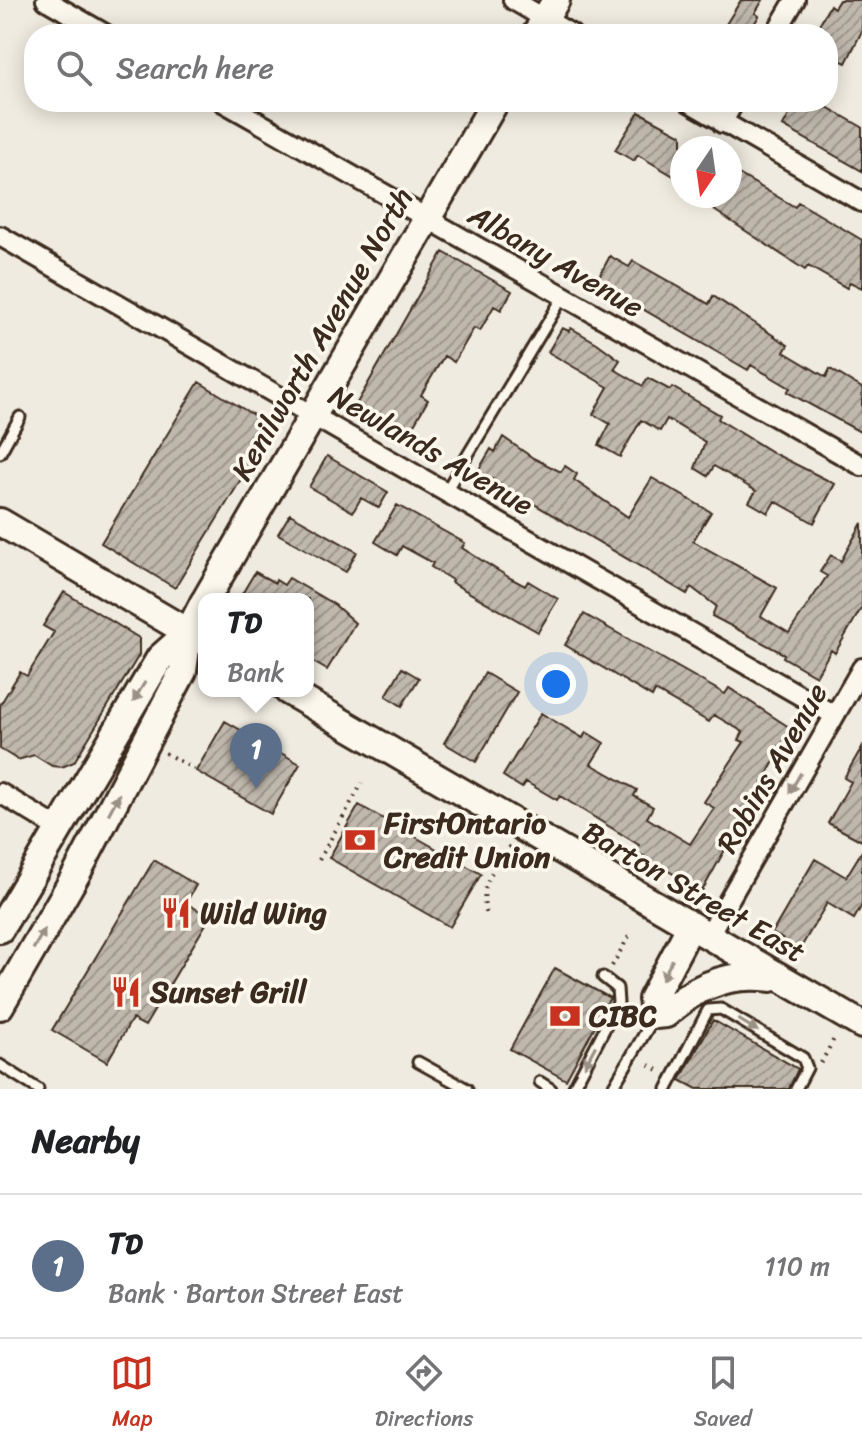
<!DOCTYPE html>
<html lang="en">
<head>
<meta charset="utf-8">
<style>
  body { margin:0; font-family:Sriracha,sans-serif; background:#f6f6f6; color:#202124 }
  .compass { position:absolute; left:670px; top:136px; width:72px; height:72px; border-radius:50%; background:#fff; box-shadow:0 4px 20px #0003; rotate:193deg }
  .you { position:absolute; left:556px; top:684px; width:28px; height:28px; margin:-20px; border:6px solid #fff; border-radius:50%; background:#1a73e8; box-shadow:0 0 0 12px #1a73e833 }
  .badge { display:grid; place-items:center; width:52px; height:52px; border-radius:50%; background:#c8321e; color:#fff; font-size:26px; font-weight:700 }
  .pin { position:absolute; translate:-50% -66px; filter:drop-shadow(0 2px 4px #0008) }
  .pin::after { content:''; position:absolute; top:42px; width:28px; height:24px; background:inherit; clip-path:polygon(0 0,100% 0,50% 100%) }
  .popup { position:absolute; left:198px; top:593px; width:116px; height:104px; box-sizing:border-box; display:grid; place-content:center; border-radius:16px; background:#fff; filter:drop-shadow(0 2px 6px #0005); font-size:26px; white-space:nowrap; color:#757577 }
  .popup b { font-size:30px; color:#202124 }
  .popup::after { content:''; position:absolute; left:50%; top:100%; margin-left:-16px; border:16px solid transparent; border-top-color:#fff }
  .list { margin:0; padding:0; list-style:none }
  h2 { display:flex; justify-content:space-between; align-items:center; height:104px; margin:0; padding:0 32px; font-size:34px }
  h2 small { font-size:26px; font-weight:400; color:#757577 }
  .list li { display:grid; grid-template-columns:52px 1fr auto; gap:24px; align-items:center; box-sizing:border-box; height:144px; padding:0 32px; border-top:2px solid #e0e0e0 }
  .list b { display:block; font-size:30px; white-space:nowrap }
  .list p { margin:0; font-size:26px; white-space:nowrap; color:#757577 }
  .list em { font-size:26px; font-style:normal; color:#757577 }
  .icon { flex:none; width:44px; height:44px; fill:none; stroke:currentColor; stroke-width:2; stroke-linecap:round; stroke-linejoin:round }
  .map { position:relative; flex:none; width:862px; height:1089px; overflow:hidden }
  .search { position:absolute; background:#fff; box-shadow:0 4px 20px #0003; left:24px; right:24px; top:24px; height:88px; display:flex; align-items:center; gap:20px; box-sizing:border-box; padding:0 28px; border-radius:32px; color:#757577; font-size:30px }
  .sheet { height:248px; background:#fff }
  nav { display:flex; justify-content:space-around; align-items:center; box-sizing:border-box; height:112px; border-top:2px solid #e0e0e0; background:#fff; font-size:22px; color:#757577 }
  nav a { display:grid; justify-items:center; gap:4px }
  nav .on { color:#c8321e }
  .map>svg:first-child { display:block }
</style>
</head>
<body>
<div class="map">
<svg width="862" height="1089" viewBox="0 0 862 1089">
  <defs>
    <pattern id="building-hatch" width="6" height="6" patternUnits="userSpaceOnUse" patternTransform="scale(2)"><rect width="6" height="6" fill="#c0b8ad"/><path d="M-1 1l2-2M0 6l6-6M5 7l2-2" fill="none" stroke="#9d968c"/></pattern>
  </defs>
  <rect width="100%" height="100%" fill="#f0ebe0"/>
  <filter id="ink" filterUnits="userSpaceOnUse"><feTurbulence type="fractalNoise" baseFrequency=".0125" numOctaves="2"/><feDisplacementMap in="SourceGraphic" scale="16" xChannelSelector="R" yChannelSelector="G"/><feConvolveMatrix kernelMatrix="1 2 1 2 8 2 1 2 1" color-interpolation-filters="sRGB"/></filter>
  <g filter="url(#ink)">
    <!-- building -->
    <path fill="url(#building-hatch)" stroke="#3b2a1e" stroke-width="2" d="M741 0H763L755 13 759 16 748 34H720Z
      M839 0H862V31L846 63 828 55V34H814L830 5 834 8Z
      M766 102H818L862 127V171L783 126 789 115Z
      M639 112 682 135V181L638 155 634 161 615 150Z
      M730 169 795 207 798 202 862 240V288L850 282 847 288 808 266 805 270 714 210 722 196H730Z
      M443 252 512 291 501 310 494 306 480 331 474 328 454 362 444 356 421 395 428 400 405 440 353 410Z
      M610 256 629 267 633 261 709 304 713 296 788 345 784 352 826 377 830 369 862 388V433L787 392 790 388 751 365 748 370 596 282Z
      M562 328 569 331 571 328 597 343 620 360 614 369 643 386 648 378 670 390 672 387 720 415 718 419 775 454 835 484 814 523 775 501 768 513 749 502 756 491 714 466 708 476 695 468 705 442 667 419 660 431 641 420 620 457 599 445 610 424 593 414 608 387 548 352Z
      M199 382 273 427 175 588 101 543Z
      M503 437 533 458 561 472 565 466 577 474 574 480 628 517 652 478 711 512 693 541 777 588 761 616 789 633 827 576 820 572 831 555 841 561 862 523V607L835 653 831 650 816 676 783 657 784 654 712 616 716 606 691 587 687 594 478 471 491 449 495 452Z
      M327 456 388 492 379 508 361 498 353 512 309 487Z
      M397 505 465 543 462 548 510 578 525 586 528 581 558 599 538 632 451 582 452 580 431 567 433 563 402 546 397 555 375 542Z
      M290 514 357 552 346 572 278 534Z
      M255 572 275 583 276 580 284 585 289 578 335 605 355 623 327 670 308 659V599H239Z
      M64 592 139 638V655L74 762 62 767 52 766 34 755 18 760 0 749V705L20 672 27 676 54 632 43 626Z
      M584 614 725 694 729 688 792 729 702 891 635 851 639 845 560 796 557 800 526 782 522 788 503 776 541 713 583 738 586 732 604 743 591 764 637 790 634 796 653 807 647 818 690 844 714 808 704 802 744 742 739 740 743 732 714 715 709 722 655 691 652 697 565 645Z
      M402 668 419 678 402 706 386 696Z
      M485 673 517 692 476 762 444 743Z
      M225 721 300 764 271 814 196 771Z
      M862 747V841L828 823 851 782 844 778Z
      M359 805 481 874 450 927 329 858Z
      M862 851V905L854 919 827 903 800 949 772 933 815 859 846 877Z
      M154 860 196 885 186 903 210 917 145 1026 132 1019 107 1062 52 1030Z
      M555 968 610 998 566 1080 510 1049Z
      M713 1020 798 1069 789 1089H697L680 1080Z"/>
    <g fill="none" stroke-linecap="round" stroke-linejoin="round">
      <defs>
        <path id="lane" d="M0 453 20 417
          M446 491 563 297
          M418 1062 467 1089
          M0 1065 38 1089
          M540 1082 551 1089
          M573 1089 618 1003 617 988 603 977
          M612 1089 655 1016
          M667 1089 708 1010 721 1009 803 1058 807 1068 796 1089"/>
        <path id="street" d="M46 0 105 34
          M513 0 571 34
          M775 34 795 0
          M223 102 862 466
          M689 102 862 202
          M722 123 734 102
          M0 236 834 715
          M0 793 58 828
          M707 938 862 668"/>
        <path id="secondary" d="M536 34 556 0
          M0 522 201 640
          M206 599 495 102
          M288 691 862 1025
          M690 927 652 999 655 1015 666 1014C696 985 730 972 771 978
          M0 929 160 658 188 633
          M0 1006 77 873 183 671 188 633 204 602"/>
      </defs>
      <!-- lane casing -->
      <use href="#lane" stroke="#3b2a1e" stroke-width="15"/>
      <!-- street casing -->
      <use href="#street" stroke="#3b2a1e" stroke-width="24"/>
      <!-- secondary casing -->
      <use href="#secondary" stroke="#3b2a1e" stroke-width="32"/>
      <!-- path -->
      <path stroke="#3b2a1e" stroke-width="4" stroke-dasharray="2 6" stroke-linecap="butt" d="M165 753 194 769
        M319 860 362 783
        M486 913C479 884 495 867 511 844
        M612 966 629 936
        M821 1063 836 1035
        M649 1065 662 1072"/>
      <!-- lane -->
      <use href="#lane" stroke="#fbf7ec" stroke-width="9"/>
      <!-- street -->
      <use href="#street" stroke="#fbf7ec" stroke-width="18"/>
      <!-- secondary -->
      <use href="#secondary" stroke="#fbf7ec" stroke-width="26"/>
    </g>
    <!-- one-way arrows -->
    <defs><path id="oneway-solid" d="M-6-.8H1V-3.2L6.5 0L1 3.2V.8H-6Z" transform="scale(2)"/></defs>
    <g fill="#9b9085">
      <use href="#oneway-solid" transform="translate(139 692) rotate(121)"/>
      <use href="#oneway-solid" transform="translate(795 783) rotate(120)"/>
      <use href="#oneway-solid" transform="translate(114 804) rotate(-62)"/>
      <use href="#oneway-solid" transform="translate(39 939) rotate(-60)"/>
      <use href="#oneway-solid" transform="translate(667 970) rotate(117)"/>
      <use href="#oneway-solid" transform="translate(748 1025) rotate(31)"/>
      <use href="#oneway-solid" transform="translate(590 1056) rotate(118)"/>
    </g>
  </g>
  <!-- icons -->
  <defs>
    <symbol id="bank-bare" viewBox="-9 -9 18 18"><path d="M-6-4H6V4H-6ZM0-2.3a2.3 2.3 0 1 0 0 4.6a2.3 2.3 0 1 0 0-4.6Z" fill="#c8321e" stroke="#fbf7ec" stroke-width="2.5" paint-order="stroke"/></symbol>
    <symbol id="restaurant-bare" viewBox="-9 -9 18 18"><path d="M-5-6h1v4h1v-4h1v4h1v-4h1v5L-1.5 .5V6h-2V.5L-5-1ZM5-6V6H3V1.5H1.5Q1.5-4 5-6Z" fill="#c8321e" stroke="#fbf7ec" stroke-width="2.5" paint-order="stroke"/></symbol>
  </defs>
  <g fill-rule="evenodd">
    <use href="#bank-bare" x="338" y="818" width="44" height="44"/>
    <use href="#restaurant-bare" x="154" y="891" width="44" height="44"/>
    <use href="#restaurant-bare" x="104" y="970" width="44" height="44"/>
    <use href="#bank-bare" x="543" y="994" width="44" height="44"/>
  </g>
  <g text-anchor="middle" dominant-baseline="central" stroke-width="7" stroke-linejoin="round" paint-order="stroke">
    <!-- street labels -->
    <g font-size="30" fill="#3b2a1e" stroke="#fbf7ec">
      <text transform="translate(556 261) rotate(30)">Albany Avenue</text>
      <text transform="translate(322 334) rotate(-60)">Kenilworth Avenue North</text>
      <text transform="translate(431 450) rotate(30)">Newlands Avenue</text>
      <text transform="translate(772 768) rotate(-60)">Robins Avenue</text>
      <text transform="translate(694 892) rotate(30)">Barton Street East</text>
    </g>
    <!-- poi labels -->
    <g font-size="30" font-weight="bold" fill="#3b2a1e" stroke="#fbf7ec" text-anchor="start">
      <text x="384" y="823">FirstOntario<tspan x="384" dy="34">Credit Union</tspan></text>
      <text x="200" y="913">Wild Wing</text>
      <text x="150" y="992">Sunset Grill</text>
      <text x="589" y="1016">CIBC</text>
    </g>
  </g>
</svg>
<svg class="compass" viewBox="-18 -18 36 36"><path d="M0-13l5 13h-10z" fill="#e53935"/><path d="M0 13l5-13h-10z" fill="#757577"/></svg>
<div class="you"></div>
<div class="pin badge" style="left:256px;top:789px;background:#5c6f8a">1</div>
<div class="popup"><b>TD</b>Bank</div>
<div class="search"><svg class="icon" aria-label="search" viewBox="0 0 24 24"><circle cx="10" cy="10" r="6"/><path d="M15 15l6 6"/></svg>Search here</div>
</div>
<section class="sheet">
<h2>Nearby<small></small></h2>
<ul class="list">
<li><span class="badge" style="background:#5c6f8a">1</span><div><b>TD</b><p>Bank · Barton Street East</p></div><em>110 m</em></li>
</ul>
</section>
<nav>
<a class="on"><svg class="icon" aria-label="map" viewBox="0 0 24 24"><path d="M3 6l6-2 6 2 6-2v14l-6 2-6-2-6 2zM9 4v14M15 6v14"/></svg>Map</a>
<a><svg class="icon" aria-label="directions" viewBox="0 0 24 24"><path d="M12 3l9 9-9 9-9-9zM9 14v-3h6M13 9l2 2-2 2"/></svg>Directions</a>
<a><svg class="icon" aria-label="saved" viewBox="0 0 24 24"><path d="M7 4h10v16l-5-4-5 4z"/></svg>Saved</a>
</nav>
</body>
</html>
